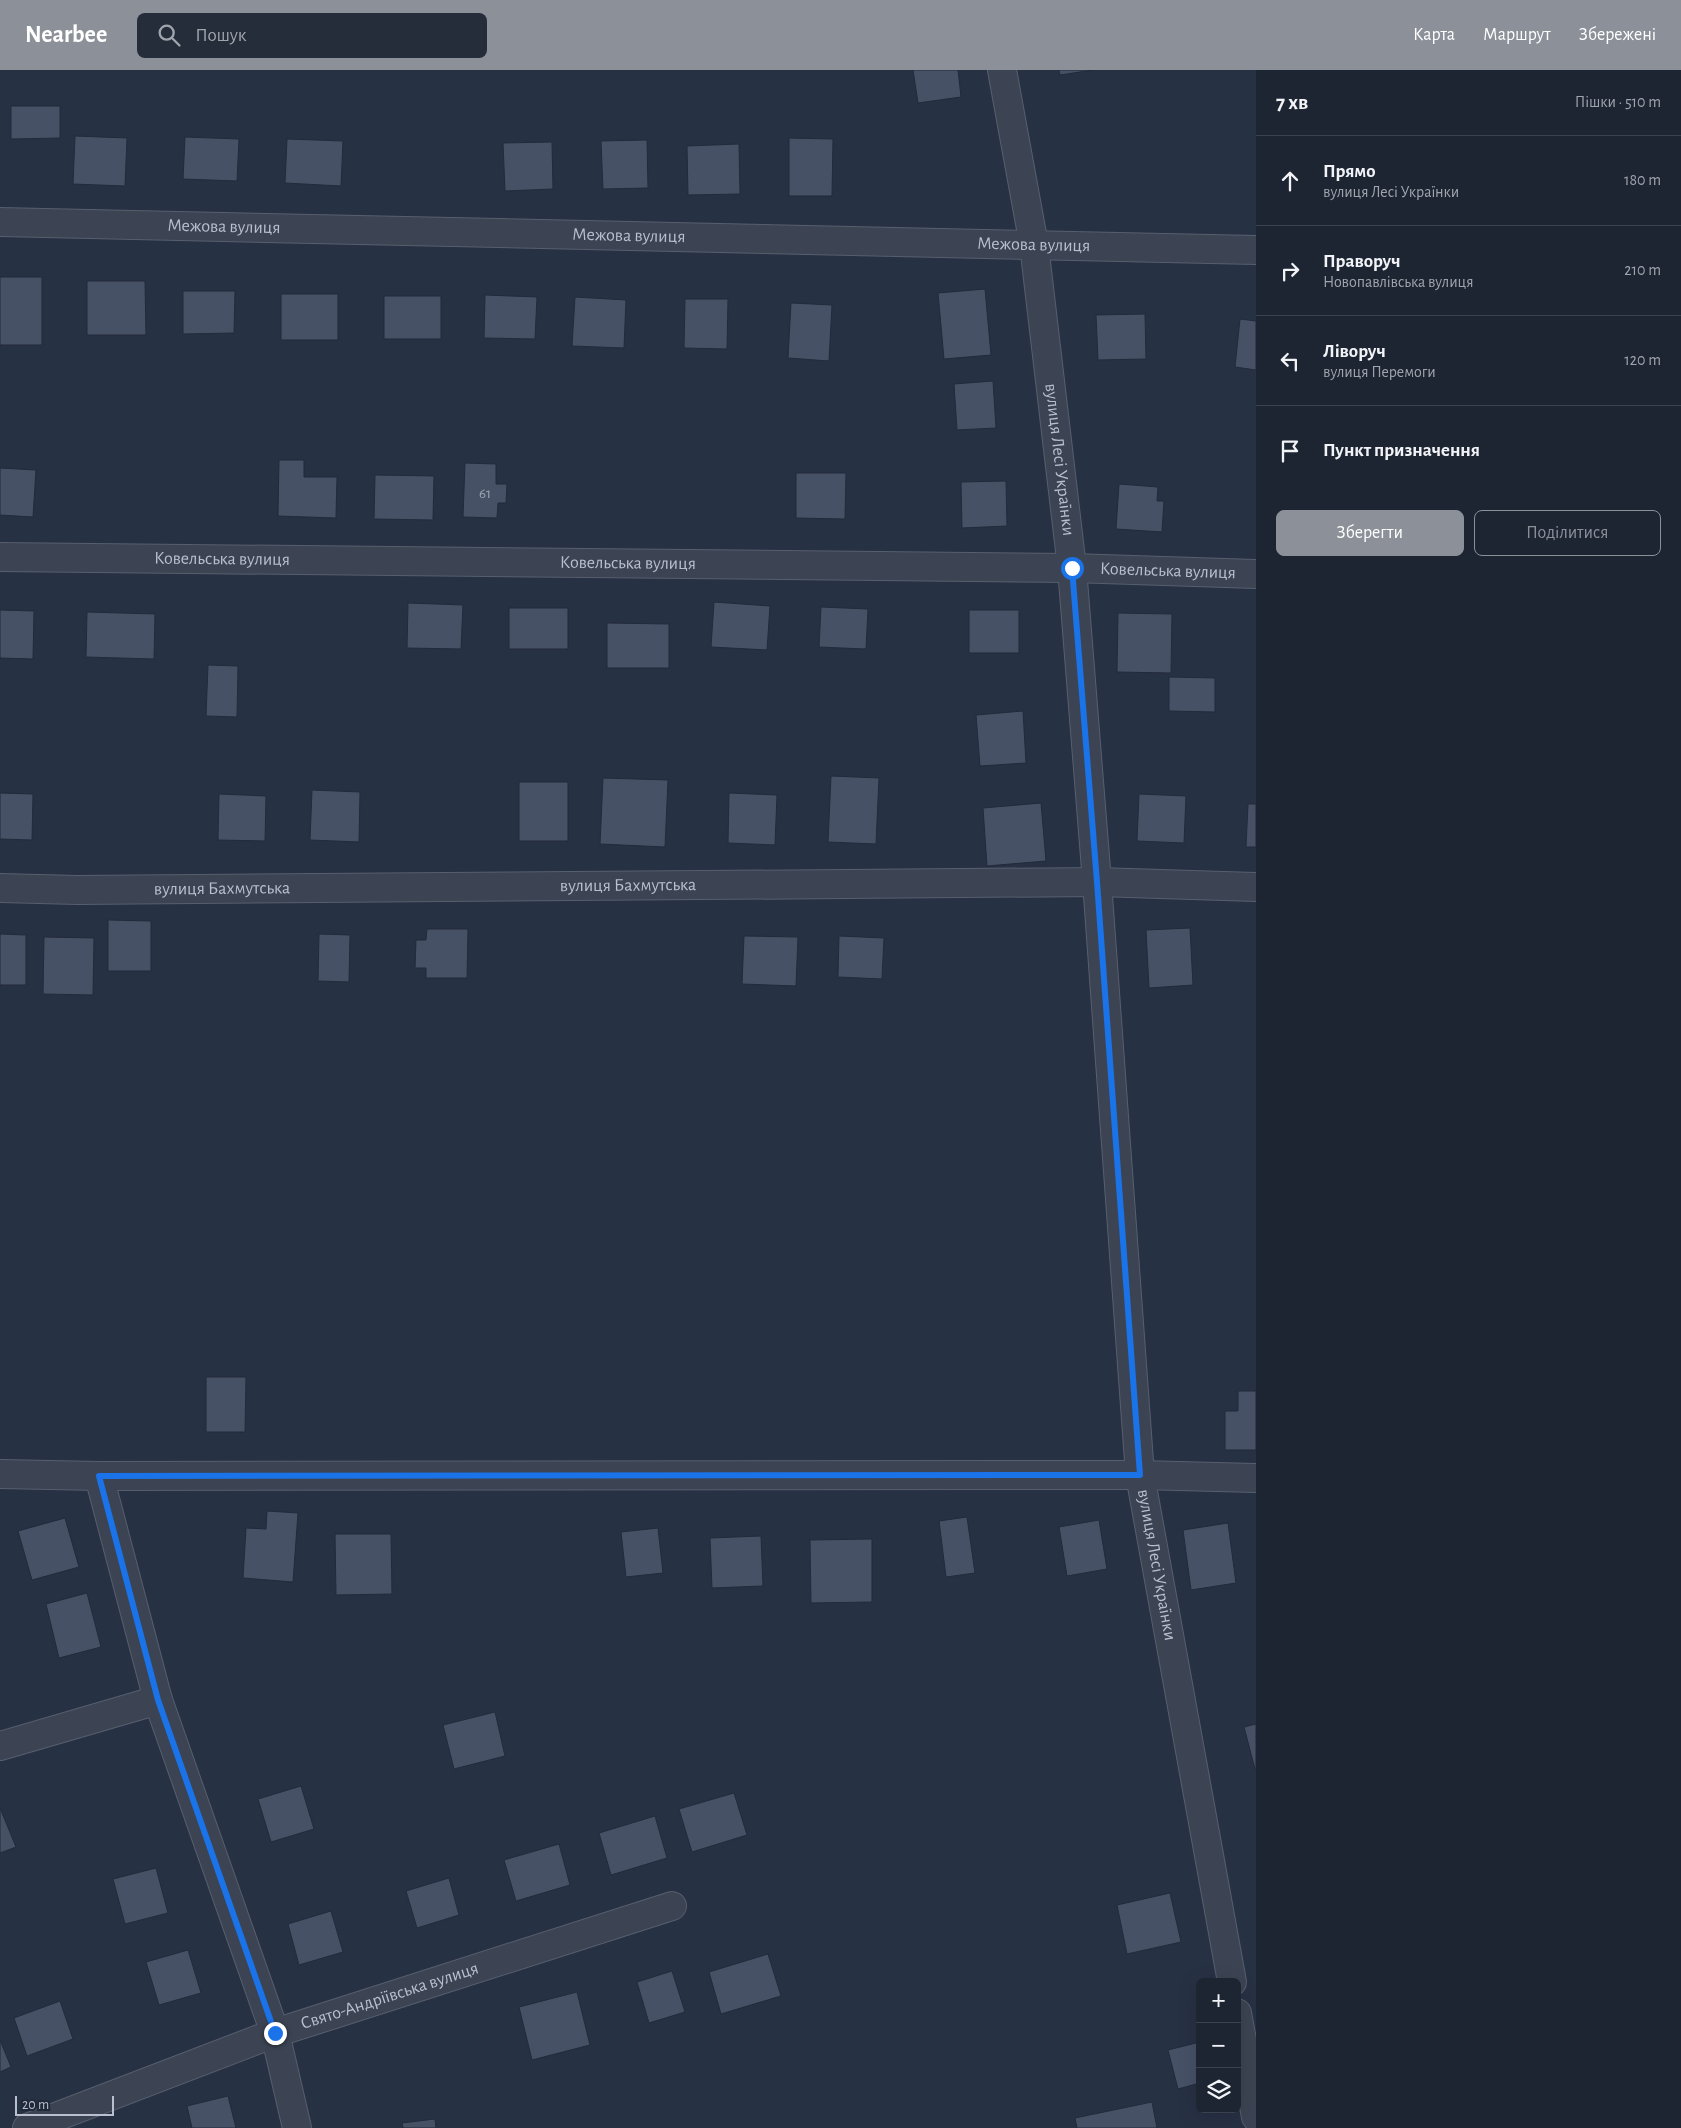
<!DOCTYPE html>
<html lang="uk">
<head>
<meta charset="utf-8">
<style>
  body { margin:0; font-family:"Alegreya Sans",sans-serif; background:#252d3b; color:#f1f3f6 }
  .controls { position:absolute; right:15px; bottom:15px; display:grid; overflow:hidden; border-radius:8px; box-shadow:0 5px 20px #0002 }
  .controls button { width:45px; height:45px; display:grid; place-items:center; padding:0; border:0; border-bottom:1px solid #3b424e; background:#1d2533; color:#f1f3f6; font:25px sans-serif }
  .scale { position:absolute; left:15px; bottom:12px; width:99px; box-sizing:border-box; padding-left:5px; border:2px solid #b9bfcd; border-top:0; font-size:14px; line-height:18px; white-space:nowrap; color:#b9bfcd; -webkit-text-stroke:4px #202939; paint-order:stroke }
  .stop { position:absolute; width:15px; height:15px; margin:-11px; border:4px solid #1a73e8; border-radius:50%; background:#fff }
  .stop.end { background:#1a73e8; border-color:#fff; box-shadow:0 1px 5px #0008 }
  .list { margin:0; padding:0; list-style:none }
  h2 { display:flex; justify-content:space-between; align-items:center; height:65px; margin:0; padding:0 20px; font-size:21px }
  h2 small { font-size:16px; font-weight:400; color:#a0a5ac }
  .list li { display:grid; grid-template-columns:32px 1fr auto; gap:15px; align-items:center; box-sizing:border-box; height:90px; padding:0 20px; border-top:1px solid #3b424e }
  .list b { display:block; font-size:19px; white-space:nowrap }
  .list p { margin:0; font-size:16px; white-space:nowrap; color:#a0a5ac }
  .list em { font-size:16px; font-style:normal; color:#a0a5ac }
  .actions { display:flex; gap:10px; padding:15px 20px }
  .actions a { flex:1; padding:11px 0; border:1px solid #8c9099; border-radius:8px; text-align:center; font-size:18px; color:#8c9099 }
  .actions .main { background:#8c9099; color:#fff }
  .icon { flex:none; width:28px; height:28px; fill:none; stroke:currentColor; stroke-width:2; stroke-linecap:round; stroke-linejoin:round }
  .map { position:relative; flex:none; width:1256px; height:2058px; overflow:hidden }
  header { display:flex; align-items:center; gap:30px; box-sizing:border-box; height:70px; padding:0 25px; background:#8c9099; color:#fff }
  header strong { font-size:24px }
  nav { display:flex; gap:28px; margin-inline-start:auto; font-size:18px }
  .search { width:350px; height:45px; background:#252d3b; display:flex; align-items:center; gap:12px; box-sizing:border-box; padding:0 18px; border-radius:8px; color:#a0a5ac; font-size:19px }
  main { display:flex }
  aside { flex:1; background:#1d2533 }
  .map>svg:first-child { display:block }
</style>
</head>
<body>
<header>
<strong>Nearbee</strong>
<div class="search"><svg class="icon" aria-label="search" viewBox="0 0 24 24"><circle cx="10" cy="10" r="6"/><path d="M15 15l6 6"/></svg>Пошук</div>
<nav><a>Карта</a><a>Маршрут</a><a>Збережені</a></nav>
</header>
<main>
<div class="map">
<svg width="1256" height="2058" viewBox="0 0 1256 2058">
  <rect width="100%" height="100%" fill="#273144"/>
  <!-- building -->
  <path fill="#465166" stroke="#222b3b" d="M913 0H958L961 27 918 33Z
    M1059 0H1093L1060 5Z
    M11 36H60V68L11 69Z
    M75 66 127 68 125 116 73 114Z
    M185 67 239 69 237 111 183 109Z
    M789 68 833 69 832 126H789Z
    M287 69 343 71 341 116 285 113Z
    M647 70 648 118 603 119 601 71Z
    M552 72 553 119 505 121 503 73Z
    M739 74 740 124 688 125 687 76Z
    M0 207H42V275H0Z
    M87 211H145L146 265H87Z
    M985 219 991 285 944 289 938 223Z
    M183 221H235L234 263 183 264Z
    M281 224H338V270H281Z
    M485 225 537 227 535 269 484 268Z
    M384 226H441V269H384Z
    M575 227 626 230 624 278 572 276Z
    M685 229H728L727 279 684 278Z
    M791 233 832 235 829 291 788 288Z
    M1145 244 1146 289 1098 290 1096 245Z
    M1240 249 1256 251V300L1235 297Z
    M993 311 996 358 957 360 954 314Z
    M279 390H304V407H337L336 448 278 446Z
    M465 393 496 394V414H507L506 433H498L497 448 463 447Z
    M0 398 36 400 33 447 0 445Z
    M796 403H846L845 449 796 448Z
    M375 405 434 406 433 450 374 449Z
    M1006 411 1007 456 962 458 961 412Z
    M1119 414 1158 417 1157 431H1164L1162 462 1116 459Z
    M714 532 770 536 767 580 711 577Z
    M408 533 463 535 461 579 407 578Z
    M821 537 868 539 866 579 819 577Z
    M509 538H568V579H509Z
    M0 540 34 541 33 589 0 588Z
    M969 540H1019V583H969Z
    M87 542 155 544 154 589 86 587Z
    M1118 543 1172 544 1171 603 1117 602Z
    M607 553 669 554V598H607Z
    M208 595 238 596 237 647 206 646Z
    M1169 607 1215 608V642L1169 641Z
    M1023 641 1026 693 980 696 976 645Z
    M831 706 879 708 876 774 828 772Z
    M603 708 668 710 665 777 600 774Z
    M519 712H568V771H519Z
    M312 720 360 722 359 772 310 770Z
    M0 723 33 724 32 770 0 769Z
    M729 723 777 725 775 775 728 773Z
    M219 724 266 726 265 771 218 770Z
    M1139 724 1186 726 1184 773 1137 771Z
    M1041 733 1046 791 987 796 983 738Z
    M1248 734H1256V777H1246Z
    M108 850 151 851V901H108Z
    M1190 858 1193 915 1149 918 1146 860Z
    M427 859H468L467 908H426V898H415L416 870H426Z
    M0 864 26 865V915H0Z
    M319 864 350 865 349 912 318 911Z
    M744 866 798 867 796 916 742 914Z
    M839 866 884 868 882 909 838 907Z
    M44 867 94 868 93 925 43 924Z
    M206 1307H246L245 1362H206Z
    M1238 1321H1256V1380H1225V1341H1238Z
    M267 1441 298 1443 293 1512 243 1508 246 1458 266 1459Z
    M967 1447 975 1503 946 1507 939 1451Z
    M65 1448 79 1497 32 1510 18 1461Z
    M1099 1450 1107 1499 1067 1506 1059 1457Z
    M1228 1453 1236 1513 1191 1520 1183 1460Z
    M658 1458 663 1503 626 1507 621 1462Z
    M335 1464H391L392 1524 336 1525Z
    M761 1466 763 1516 712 1518 710 1468Z
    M872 1469V1532L811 1533 810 1470Z
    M87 1523 101 1577 59 1588 46 1534Z
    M495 1642 505 1686 454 1699 443 1655Z
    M1256 1654V1698L1255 1699 1244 1657Z
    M301 1716 314 1759 271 1772 258 1729Z
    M734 1723 747 1765 692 1782 679 1739Z
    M0 1738 16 1777 0 1783Z
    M655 1746 667 1788 611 1805 599 1763Z
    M559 1774 570 1815 516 1831 504 1790Z
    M156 1798 168 1843 125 1854 113 1809Z
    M449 1808 459 1845 417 1858 406 1821Z
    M1170 1823 1181 1872 1127 1884 1117 1835Z
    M331 1841 343 1882 299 1895 288 1854Z
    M188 1880 201 1923 159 1935 146 1892Z
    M768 1884 781 1926 721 1944 709 1902Z
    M672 1901 685 1942 649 1953 637 1912Z
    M577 1922 590 1975 532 1990 519 1937Z
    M60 1931 73 1969 27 1986 14 1948Z
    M0 1970 11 1997 0 2002Z
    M1200 1972V2013L1178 2019 1168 1980Z
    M228 2026 236 2058H192L187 2036Z
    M1152 2032 1157 2058H1077L1075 2048Z
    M435 2049 436 2058H403L402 2053Z"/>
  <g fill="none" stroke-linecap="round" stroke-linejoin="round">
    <defs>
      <g id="minor">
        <path id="s1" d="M1002 0 1034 175 1072 498 1097 812 1140 1405 1232 1912"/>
        <path id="s2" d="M0 152 1256 180"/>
        <path id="s3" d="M0 487 1072 498 1256 504"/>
        <path id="s4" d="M0 818 77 820 1097 812 1256 817"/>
        <path d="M0 1404 99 1406 1140 1405 1256 1408"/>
        <path d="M99 1406 158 1630 275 1963 297 2058"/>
        <path d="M0 1676 158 1630"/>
        <path d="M1237 1943 1256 2047"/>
        <path id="s5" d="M27 2058 275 1963 672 1836"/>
      </g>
    </defs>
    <!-- minor casing -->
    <use href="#minor" stroke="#575f6e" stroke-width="30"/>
    <!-- minor -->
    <use href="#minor" stroke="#3c4453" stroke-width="28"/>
  </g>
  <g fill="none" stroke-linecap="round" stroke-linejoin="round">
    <!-- route -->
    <path stroke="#1a73e8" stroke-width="6" d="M275 1963 158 1630 99 1406 1140 1405 1097 812 1072 498"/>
  </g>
  <g text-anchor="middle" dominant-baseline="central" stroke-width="5" stroke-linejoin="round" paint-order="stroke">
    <!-- number labels -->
    <g font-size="15" fill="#9ca4b3">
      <text x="485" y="423">61</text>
    </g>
    <!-- street labels -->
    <g font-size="18" fill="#b9bfcd" stroke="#202939">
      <text stroke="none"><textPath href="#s2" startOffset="224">Межова вулиця</textPath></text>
      <text stroke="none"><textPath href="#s2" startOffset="629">Межова вулиця</textPath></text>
      <text stroke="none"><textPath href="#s2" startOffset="1034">Межова вулиця</textPath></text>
      <text stroke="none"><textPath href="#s1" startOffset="394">вулиця Лесі Українки</textPath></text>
      <text stroke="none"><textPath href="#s3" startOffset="222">Ковельська вулиця</textPath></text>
      <text stroke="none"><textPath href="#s3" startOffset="628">Ковельська вулиця</textPath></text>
      <text stroke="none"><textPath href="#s3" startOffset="1168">Ковельська вулиця</textPath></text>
      <text stroke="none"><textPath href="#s4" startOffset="628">вулиця Бахмутська</textPath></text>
      <text stroke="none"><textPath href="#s4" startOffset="222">вулиця Бахмутська</textPath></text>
      <text stroke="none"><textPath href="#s1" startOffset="1504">вулиця Лесі Українки</textPath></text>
      <text stroke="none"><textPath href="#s5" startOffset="386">Свято-Андріївська вулиця</textPath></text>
    </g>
  </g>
</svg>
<div class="controls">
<button>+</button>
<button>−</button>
<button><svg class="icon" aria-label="layers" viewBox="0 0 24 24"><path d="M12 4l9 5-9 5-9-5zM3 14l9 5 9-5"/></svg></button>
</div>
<div class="scale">20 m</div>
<div class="stop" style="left:1072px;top:498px"></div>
<div class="stop end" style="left:275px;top:1963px"></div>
</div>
<aside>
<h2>7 хв<small>Пішки · 510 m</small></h2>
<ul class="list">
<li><svg class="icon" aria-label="ahead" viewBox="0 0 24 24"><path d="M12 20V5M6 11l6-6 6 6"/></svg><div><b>Прямо</b><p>вулиця Лесі Українки</p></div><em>180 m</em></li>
<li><svg class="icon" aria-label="right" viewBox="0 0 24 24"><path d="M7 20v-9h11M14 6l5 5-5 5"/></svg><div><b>Праворуч</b><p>Новопавлівська вулиця</p></div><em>210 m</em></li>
<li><svg class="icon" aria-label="left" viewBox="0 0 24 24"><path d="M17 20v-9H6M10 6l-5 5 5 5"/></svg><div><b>Ліворуч</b><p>вулиця Перемоги</p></div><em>120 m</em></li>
<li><svg class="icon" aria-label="arrive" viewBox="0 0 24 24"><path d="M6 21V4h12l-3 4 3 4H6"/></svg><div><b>Пункт призначення</b></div></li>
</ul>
<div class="actions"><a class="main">Зберегти</a><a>Поділитися</a></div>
</aside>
</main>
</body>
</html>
